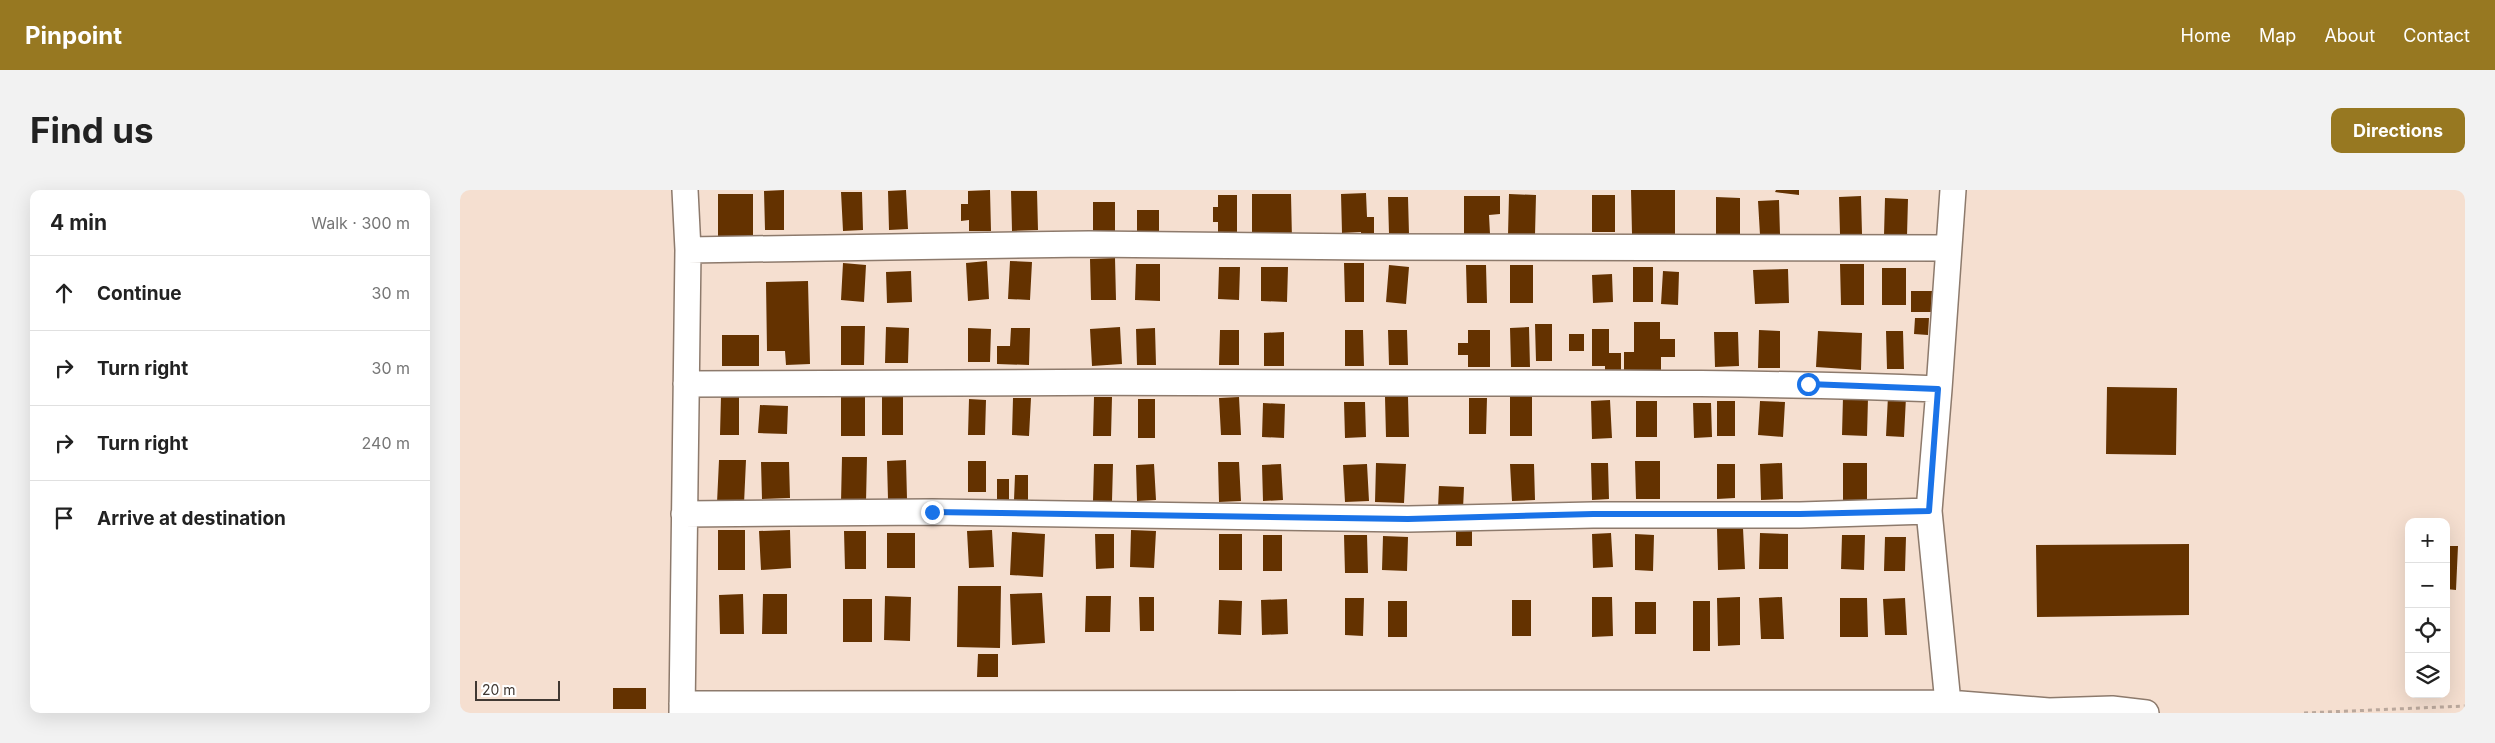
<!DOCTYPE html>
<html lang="en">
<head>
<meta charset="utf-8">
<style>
  body { margin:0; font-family:Inter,sans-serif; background:#f2f2f2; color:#222 }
  .controls { position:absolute; right:15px; bottom:15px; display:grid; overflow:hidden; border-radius:10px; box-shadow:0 5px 20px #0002 }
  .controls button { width:45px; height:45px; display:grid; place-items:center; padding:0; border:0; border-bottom:1px solid #e0e0e0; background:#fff; color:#222; font:25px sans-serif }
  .scale { position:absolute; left:15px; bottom:12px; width:85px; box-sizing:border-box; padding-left:5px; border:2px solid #403832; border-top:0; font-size:14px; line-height:18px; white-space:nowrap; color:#403832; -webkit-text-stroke:4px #fff; paint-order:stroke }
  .stop { position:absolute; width:15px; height:15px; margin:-11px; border:4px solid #1a73e8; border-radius:50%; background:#fff }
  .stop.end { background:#1a73e8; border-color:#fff; box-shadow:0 1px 5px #0008 }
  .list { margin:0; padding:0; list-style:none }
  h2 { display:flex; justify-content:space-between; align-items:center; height:65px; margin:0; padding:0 20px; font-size:21px }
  h2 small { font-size:16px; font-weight:400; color:#767676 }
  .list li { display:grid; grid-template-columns:32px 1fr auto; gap:15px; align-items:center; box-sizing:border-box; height:75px; padding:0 20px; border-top:1px solid #e0e0e0 }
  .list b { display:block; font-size:19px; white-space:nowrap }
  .list em { font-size:16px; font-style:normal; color:#767676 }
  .icon { flex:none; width:28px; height:28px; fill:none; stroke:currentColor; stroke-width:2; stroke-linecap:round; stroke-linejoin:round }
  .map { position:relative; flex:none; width:2005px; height:523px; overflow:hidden; border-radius:10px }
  header { display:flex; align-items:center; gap:30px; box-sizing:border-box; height:70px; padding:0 25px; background:#977821; color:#fff }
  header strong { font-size:24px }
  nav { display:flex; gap:28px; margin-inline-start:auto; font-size:18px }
  .intro { display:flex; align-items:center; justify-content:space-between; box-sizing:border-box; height:120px; padding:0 30px }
  h1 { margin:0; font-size:35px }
  .button { padding:12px 22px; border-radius:10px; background:#977821; color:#fff; font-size:18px; font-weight:700 }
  main { display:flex; gap:30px; padding:0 30px }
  aside { flex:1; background:#fff; border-radius:10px; box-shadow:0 5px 20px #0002 }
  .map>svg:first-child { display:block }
</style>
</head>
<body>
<header>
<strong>Pinpoint</strong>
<nav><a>Home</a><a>Map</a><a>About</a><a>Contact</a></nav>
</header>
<div class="intro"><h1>Find us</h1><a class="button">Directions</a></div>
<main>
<aside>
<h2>4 min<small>Walk · 300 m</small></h2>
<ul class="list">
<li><svg class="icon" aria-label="ahead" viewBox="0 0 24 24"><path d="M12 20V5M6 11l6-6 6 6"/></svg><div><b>Continue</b></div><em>30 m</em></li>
<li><svg class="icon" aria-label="right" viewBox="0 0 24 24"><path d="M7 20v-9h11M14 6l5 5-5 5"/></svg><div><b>Turn right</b></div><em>30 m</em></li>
<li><svg class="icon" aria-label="right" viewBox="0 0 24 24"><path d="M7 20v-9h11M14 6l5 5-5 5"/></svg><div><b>Turn right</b></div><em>240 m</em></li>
<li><svg class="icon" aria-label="arrive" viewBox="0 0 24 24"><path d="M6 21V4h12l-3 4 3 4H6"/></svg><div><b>Arrive at destination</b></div></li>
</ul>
</aside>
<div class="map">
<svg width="2005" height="523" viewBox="0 0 2005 523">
  <rect width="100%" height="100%" fill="#f5dfd0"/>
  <!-- building -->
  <path fill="#643200" d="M324 0V40H305L304 1Z
    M446 0 448 39 429 40 428 1Z
    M530 0 531 41H509V30L501 31V14H508V1Z
    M1171 0H1215V44H1172Z
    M1316 0H1339V5L1315 2Z
    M551 1H577L578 40 552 41Z
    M381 2H402L403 40 383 41Z
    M906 3 907 27H914V49H901V42L882 43 881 4Z
    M258 4H293V53H258Z
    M792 4H831L832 50H792Z
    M1049 4 1076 5 1075 45H1048Z
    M758 5H777V43H758V32H753V17H758Z
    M1132 5H1155V42H1132Z
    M1004 6H1040V24L1029 25 1030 44 1004 45Z
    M1401 6 1402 44H1380L1379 7Z
    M928 7H948L949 44H929Z
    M1256 7 1280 8V44H1256Z
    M1425 8 1448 9 1447 46 1424 45Z
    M1319 10 1320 44 1300 45 1298 11Z
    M633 12H655V42H633Z
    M677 20H699V42H677Z
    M655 68 656 110H631L630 69Z
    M527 71 529 109 508 111 506 73Z
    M550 71 572 72 570 110 548 109Z
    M383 73 406 75 404 112 381 110Z
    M884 73H904V112H885Z
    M676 74H700V111L675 110Z
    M1380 74H1404V115H1381Z
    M929 75 949 77 946 114 926 112Z
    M1006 75H1026L1027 113H1007Z
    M1050 75H1073V113H1050Z
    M759 77H780L779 110 758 109Z
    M801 77H828L827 112 801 111Z
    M1173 77H1193V112H1173Z
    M1422 78H1446V115H1422Z
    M1328 79 1329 113 1295 114 1293 80Z
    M451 81 452 112 427 113 426 82Z
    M1203 81 1219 82 1218 115 1201 114Z
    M1152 84 1153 112 1133 113 1132 85Z
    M348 91 350 174 326 175 325 161H307L306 92Z
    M1451 101H1472L1471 122H1451Z
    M1455 128H1469L1468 145 1454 144Z
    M1174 132H1200V149H1215V167H1201V183H1164V162H1174Z
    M1075 134H1092V171H1076Z
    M381 136H405L404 175H381Z
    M426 137 449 138 448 173H425Z
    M660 137 662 174 632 176 630 139Z
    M1069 137 1070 177H1051L1050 138Z
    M508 138 531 139 530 172H508Z
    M551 138H570L569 175 537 174V156H550Z
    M695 138 696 175H677L676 139Z
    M1132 139H1149V163H1161V187H1145V176H1132Z
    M760 140H779V175H759Z
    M885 140H903L904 176H885Z
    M928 140H947L948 175H929Z
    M1008 140H1030V177H1008V165H998V153H1008Z
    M1299 140 1320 141V178H1298Z
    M1358 141 1402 143 1401 180 1356 177Z
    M1426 141H1443L1444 179H1427Z
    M824 142V176H804V143Z
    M1254 142H1278L1279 176 1255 177Z
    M1109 144H1124V161H1109Z
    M262 145H299V176H262Z
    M1647 197 1717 198 1716 265 1646 264Z
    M261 206 279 207V245H260Z
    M381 206H405V246H381Z
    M1072 206V246H1050V207Z
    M1428 206 1446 207 1444 247 1426 246Z
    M422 207H443V245H422Z
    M634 207H652L651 246H633Z
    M779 207 781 245H761L759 208Z
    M925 207H948L949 247H926Z
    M1383 207 1408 208 1407 246 1382 245Z
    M553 208H571L569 246 552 245Z
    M1009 208H1027L1026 244H1009Z
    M509 209 526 210 525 245H508Z
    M678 209H695V248H678Z
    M1150 210 1152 248 1132 249 1131 211Z
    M1176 211H1197V247H1176Z
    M1257 211H1275V246H1257Z
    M1300 211 1325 212 1323 247 1298 245Z
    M884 212H905L906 247 885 248Z
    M803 213 825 214 824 248 802 247Z
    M1233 213H1251L1252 247 1234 248Z
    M300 215 328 216 327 244 298 243Z
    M382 267H407L406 312H381Z
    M259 270H286L284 314 257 313Z
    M446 270 447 309H428L427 271Z
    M508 271H526V302H508Z
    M1175 271H1200V309H1176Z
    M301 272H329L330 308 302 309Z
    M758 272H779L781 311 759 312Z
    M916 273 946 274 944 313 915 312Z
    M1131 273H1148L1149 309 1132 310Z
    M1322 273 1323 309 1301 310 1300 274Z
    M1383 273H1407V312H1383Z
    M634 274H653L652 311H633Z
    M694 274 696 310 677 311 676 275Z
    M821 274 823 310 803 311 802 275Z
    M907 274 909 311 885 312 883 275Z
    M1050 274H1074L1075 310 1052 311Z
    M1257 274H1275V308L1257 309Z
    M555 285H568V310H554Z
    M537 289H549V314H537Z
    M979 296 1004 297 1003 319 978 318Z
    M1283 338 1285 379 1258 380 1257 339Z
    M996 339H1012V356H996Z
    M258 340H285V380H258Z
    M330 340 331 378 301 380 299 341Z
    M532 340 534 377 509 378 507 341Z
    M671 340 696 341 694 378 670 377Z
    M384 341H406V379H385Z
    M552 342 585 344 583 387 550 385Z
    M427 343H455V378H427Z
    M1151 343 1153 377 1133 378 1132 344Z
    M1300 343 1328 344V379H1299Z
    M635 344H654V378L636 379Z
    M759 344H782V380H759Z
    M1175 344 1194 345 1193 381 1175 380Z
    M803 345H822V381H803Z
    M884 345H907L908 383H885Z
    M1382 345H1405L1404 380 1381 379Z
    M923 346 948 347 947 381 922 380Z
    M1425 347H1446L1445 381H1424Z
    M1729 354V425L1577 427 1576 355Z
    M1986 356H1998L1996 400 1986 399Z
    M498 396H541L540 458 497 457Z
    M582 403 585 453 552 455 550 404Z
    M283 404 284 444H260L259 405Z
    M303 404H327V444H302Z
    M425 406 451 407 450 451 424 450Z
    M626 406H651L650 442H625Z
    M679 407H694V441H680Z
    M1132 407H1152L1153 446 1132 447Z
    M1280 407V455L1258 456 1257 408Z
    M1322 407 1324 449H1301L1299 408Z
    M885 408H904L903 446 885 445Z
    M1380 408H1407L1408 447H1380Z
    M1445 408 1447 445H1425L1423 409Z
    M383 409H412V452H383Z
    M827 409 828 444 802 445 801 410Z
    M759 410 782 411 781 445 758 444Z
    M1052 410H1071V446H1052Z
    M928 411H947V447H928Z
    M1233 411H1250V461H1233Z
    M1175 412H1196V444H1175Z
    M518 464H538V487H517Z
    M153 498H186V519H153Z"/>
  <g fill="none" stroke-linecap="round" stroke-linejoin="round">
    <defs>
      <path id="minor" d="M228 60 629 54 910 57 1489 58
        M226 194C465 192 704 192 943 193 1122 193 1300 192 1479 199L1469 321
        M1479 199 1493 0
        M224 324 472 322 948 329 1133 325H1340L1469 321 1488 513
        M222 514 1488 513 1589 521 1652 519 1686 523
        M222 523 228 60 225 0"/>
    </defs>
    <!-- minor casing -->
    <use href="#minor" stroke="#8d7a6c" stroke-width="28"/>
    <!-- path -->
    <path stroke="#baa89c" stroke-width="3" stroke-dasharray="4 4" stroke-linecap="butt" d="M1844 523 2005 516"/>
    <!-- minor -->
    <use href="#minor" stroke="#fff" stroke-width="25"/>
  </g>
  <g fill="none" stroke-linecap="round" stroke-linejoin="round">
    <!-- route -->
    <path stroke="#1a73e8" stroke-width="6" d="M472 322 948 329 1133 324H1340L1469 321 1478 199 1348 194"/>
  </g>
</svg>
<div class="controls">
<button>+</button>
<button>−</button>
<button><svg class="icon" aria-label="locate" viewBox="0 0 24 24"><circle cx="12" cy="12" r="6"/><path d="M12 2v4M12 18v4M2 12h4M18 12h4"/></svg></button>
<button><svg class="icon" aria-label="layers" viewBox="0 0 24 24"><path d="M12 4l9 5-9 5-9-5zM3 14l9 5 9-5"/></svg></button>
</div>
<div class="scale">20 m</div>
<div class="stop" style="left:1348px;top:194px"></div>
<div class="stop end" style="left:472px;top:322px"></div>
</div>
</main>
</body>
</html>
